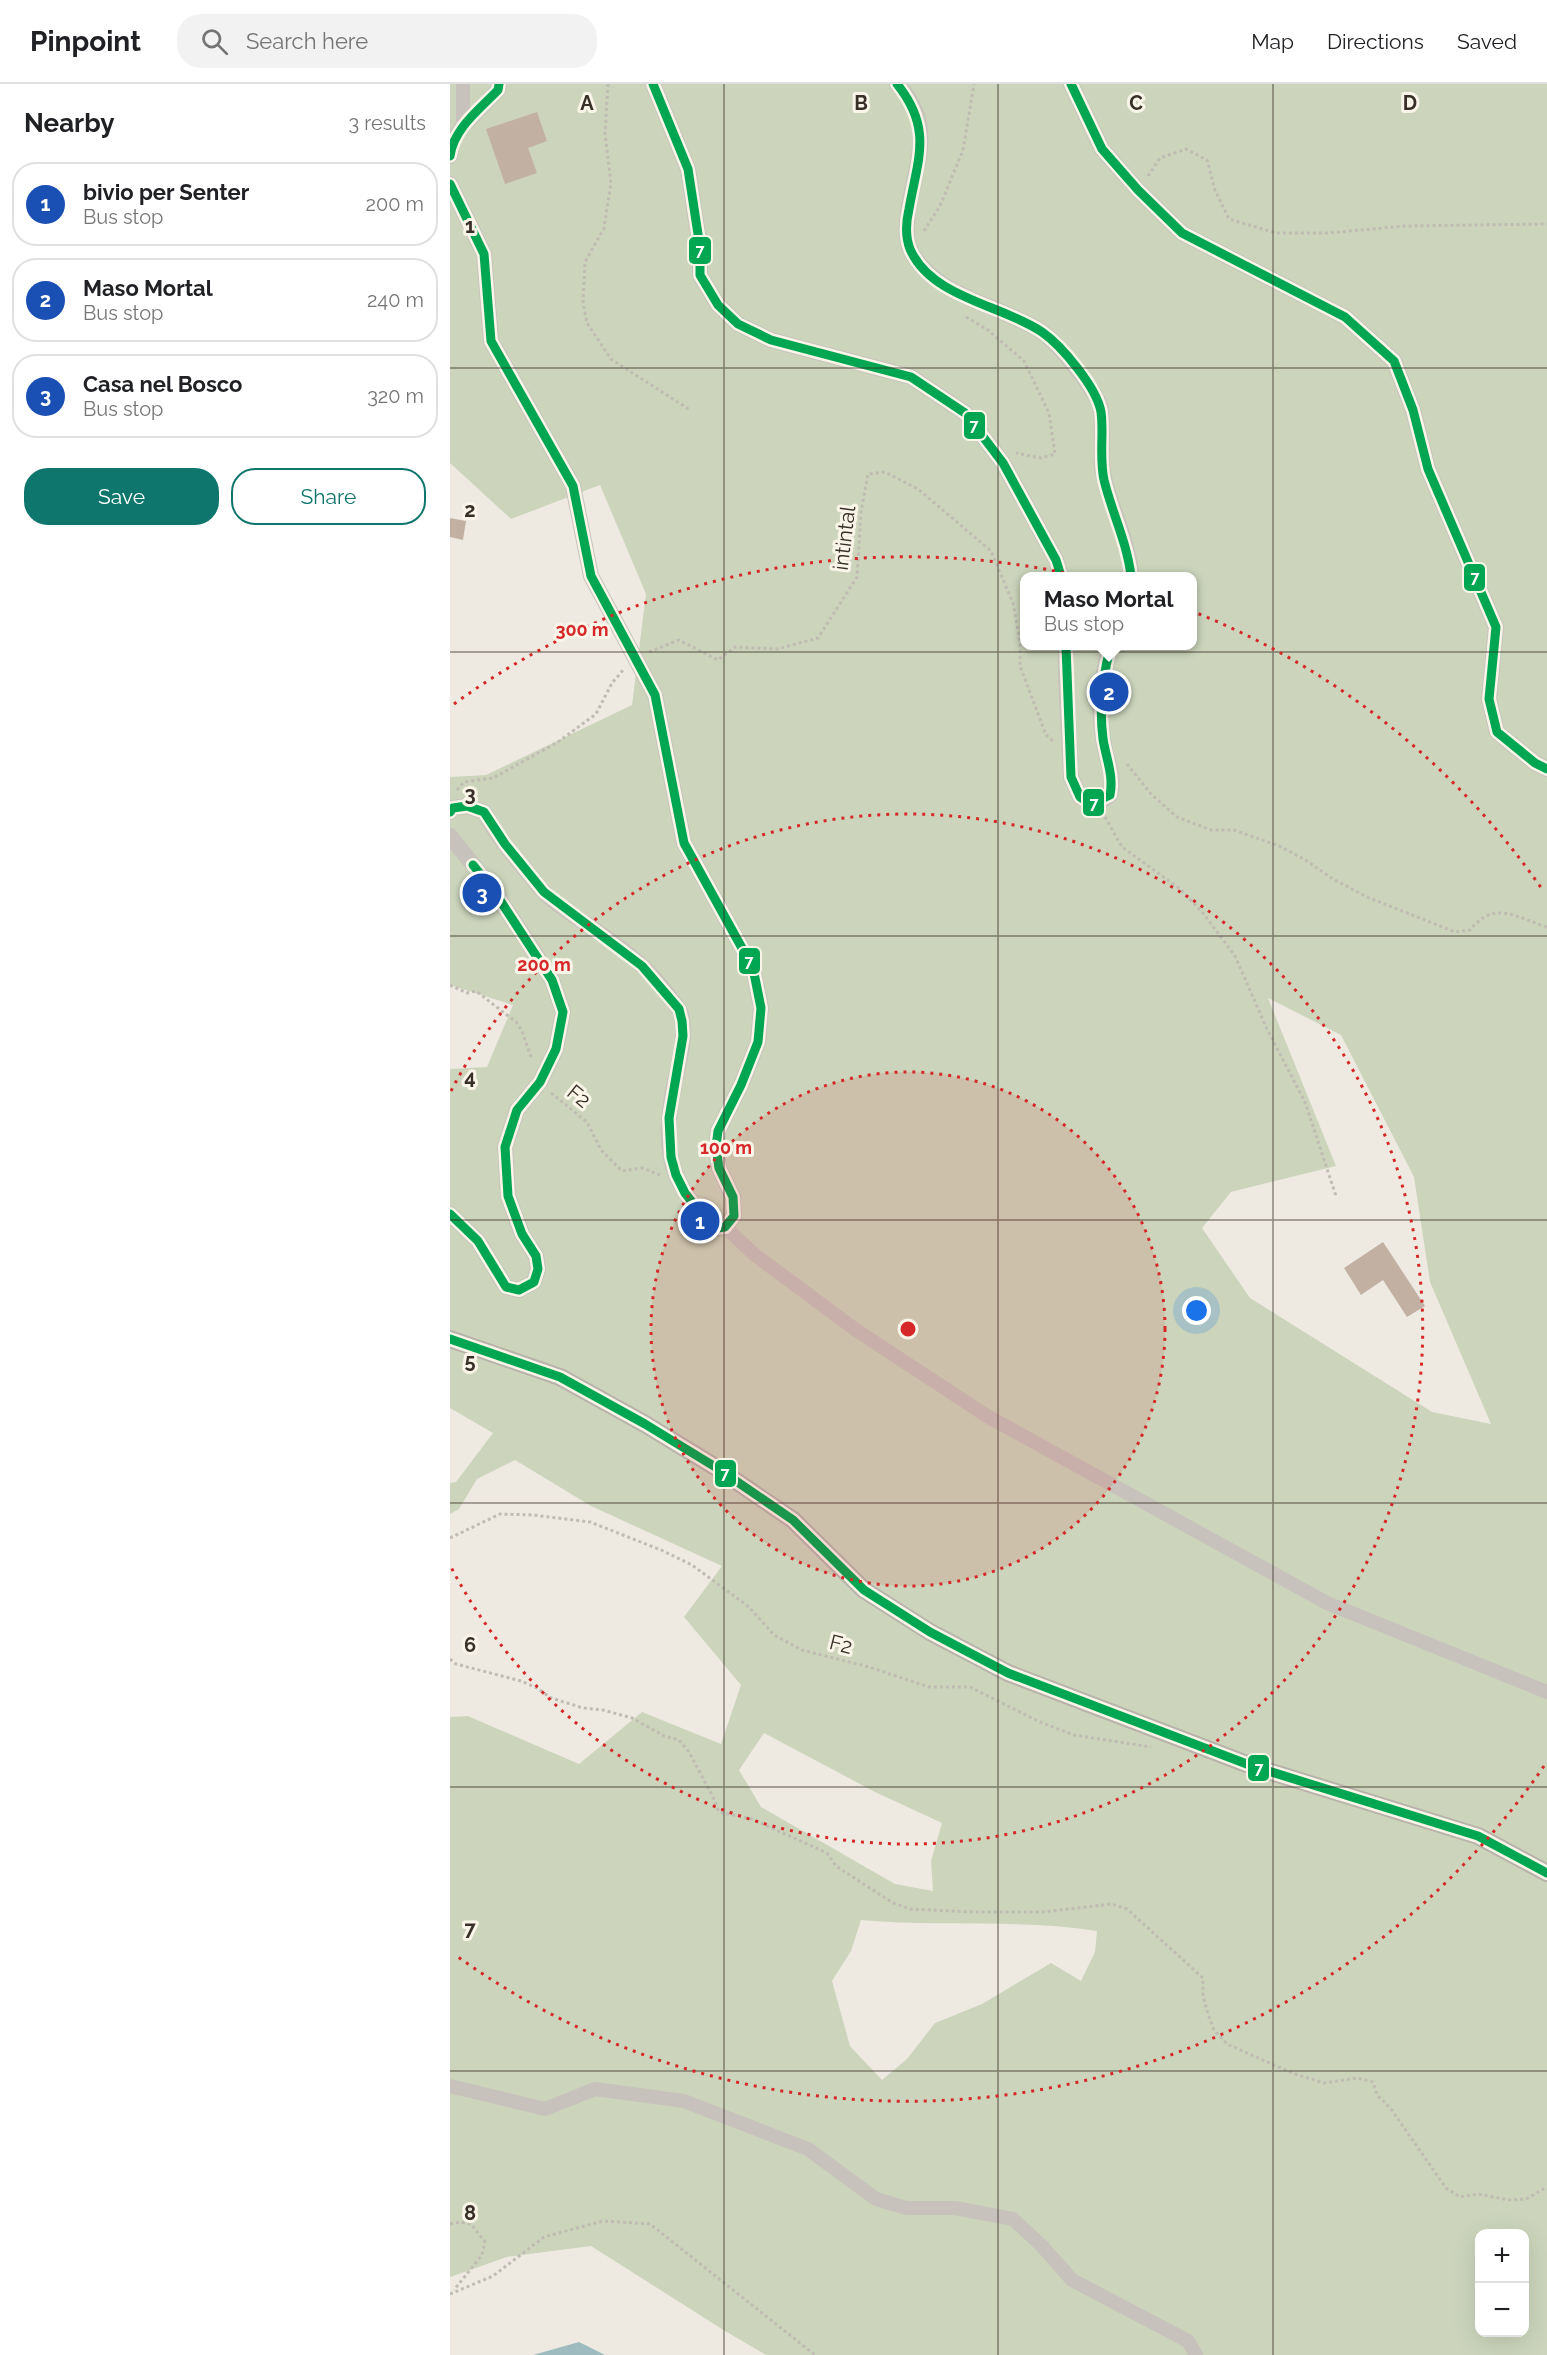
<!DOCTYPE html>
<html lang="en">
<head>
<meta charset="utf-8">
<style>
  body { margin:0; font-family:Raleway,sans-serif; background:#f2f2f2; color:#202124 }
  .controls { position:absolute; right:18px; bottom:18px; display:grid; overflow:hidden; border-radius:12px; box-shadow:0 6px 24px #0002 }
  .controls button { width:54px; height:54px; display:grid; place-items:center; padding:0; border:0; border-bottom:2px solid #e0e0e0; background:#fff; color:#202124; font:30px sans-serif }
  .you { position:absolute; left:747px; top:1227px; width:21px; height:21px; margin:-15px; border:4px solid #fff; border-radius:50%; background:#1a73e8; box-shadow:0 0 0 9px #1a73e833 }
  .badge { display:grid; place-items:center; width:39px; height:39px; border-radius:50%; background:#0f766e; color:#fff; font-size:20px; font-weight:700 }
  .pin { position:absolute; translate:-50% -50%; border:3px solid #fff; box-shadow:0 2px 6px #0006 }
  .popup { position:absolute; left:570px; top:488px; width:177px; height:78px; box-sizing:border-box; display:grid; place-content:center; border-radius:12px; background:#fff; filter:drop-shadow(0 2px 4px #0005); font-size:20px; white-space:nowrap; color:#757577 }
  .popup b { font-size:22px; color:#202124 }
  .popup::after { content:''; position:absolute; left:50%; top:100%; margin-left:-12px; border:12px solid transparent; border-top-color:#fff }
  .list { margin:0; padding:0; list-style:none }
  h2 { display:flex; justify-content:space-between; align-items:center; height:78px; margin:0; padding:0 24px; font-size:26px }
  h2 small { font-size:20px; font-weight:400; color:#757577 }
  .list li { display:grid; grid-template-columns:39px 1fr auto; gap:18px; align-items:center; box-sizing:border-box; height:84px; margin:0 12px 12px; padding:0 12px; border:2px solid #e0e0e0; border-radius:24px }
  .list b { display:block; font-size:22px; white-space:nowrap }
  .list p { margin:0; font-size:20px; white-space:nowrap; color:#757577 }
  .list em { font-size:20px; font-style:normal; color:#757577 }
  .actions { display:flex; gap:12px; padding:18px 24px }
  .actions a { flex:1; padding:14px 0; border:2px solid #0f766e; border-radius:24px; text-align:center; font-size:21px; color:#0f766e }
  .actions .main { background:#0f766e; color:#fff }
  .icon { flex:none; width:33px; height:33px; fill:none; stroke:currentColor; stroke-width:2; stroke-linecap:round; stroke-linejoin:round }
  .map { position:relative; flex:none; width:1097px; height:2271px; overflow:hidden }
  header { display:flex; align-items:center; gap:36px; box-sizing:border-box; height:84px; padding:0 30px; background:#fff; border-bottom:2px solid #e0e0e0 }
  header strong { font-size:28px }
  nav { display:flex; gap:33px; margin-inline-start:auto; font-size:21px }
  .search { width:420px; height:54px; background:#f2f2f2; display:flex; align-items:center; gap:15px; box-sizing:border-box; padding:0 21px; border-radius:24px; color:#757577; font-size:22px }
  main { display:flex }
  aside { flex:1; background:#fff }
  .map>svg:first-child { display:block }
</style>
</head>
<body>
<header>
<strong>Pinpoint</strong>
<div class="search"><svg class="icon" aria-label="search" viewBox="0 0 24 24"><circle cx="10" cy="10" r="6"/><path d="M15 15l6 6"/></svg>Search here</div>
<nav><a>Map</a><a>Directions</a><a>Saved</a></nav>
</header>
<main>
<aside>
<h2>Nearby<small>3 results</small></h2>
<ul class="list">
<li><span class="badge" style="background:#1a4fb4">1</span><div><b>bivio per Senter</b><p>Bus stop</p></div><em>200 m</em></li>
<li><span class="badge" style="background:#1a4fb4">2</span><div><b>Maso Mortal</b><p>Bus stop</p></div><em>240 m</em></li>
<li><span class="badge" style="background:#1a4fb4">3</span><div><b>Casa nel Bosco</b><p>Bus stop</p></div><em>320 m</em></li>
</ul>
<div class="actions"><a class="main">Save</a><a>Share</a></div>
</aside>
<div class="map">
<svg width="1097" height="2271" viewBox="0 0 1097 2271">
  <rect width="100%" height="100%" fill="#eeeae2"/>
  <!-- green -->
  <path fill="#ccd5bc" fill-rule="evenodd" d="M0 0H1097V2271H316L275 2247 141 2162 57 2173 0 2193V1633L18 1632 129 1680 192 1628 271 1660 291 1601 234 1533 272 1482 141 1422 65 1376 27 1395 9 1425 0 1430V1399L6 1398 43 1349 0 1324V985L37 983 63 921 0 901V693L36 691 182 621 196 510 150 401 61 435 0 379ZM575 492H743V562H575ZM818 914 891 951 964 1093 980 1198 1041 1340 982 1328 800 1214 752 1144 781 1108 886 1082ZM314 1649 425 1708 492 1739 481 1777 483 1807 445 1800 311 1723 289 1686ZM411 1836C489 1843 570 1835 647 1847L645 1868 631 1897 601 1879 532 1920 485 1939 457 1975 432 1996 400 1962 382 1897 401 1867ZM1030 2150H1074V2248H1030Z"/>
  <!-- water -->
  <path fill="#9ebbc0" d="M129 2258 155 2271H83Z"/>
  <!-- building -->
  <path fill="#c2b0a3" d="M87 28 97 57 78 64 87 89 55 100 36 45Z
    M0 434 16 437 13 456 0 453Z
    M933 1158 975 1222 957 1233 933 1196 911 1211 894 1184Z"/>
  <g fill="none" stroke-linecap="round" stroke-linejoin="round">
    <!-- path -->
    <path stroke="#c0bbb3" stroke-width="3" stroke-dasharray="3 3" stroke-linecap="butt" d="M158 0 155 49 161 99 154 144 135 178 133 218 137 239 161 275 240 326
      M698 92 710 74 736 65 757 76 765 106 779 135 826 149H878L955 142 1097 140
      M474 147 490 122 513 66 524 0
      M516 233 538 246 574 277 599 329 605 370 591 374 566 369
      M199 568 229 556 268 576 285 563 327 565 368 554 407 493 411 428 418 390 435 388 468 405 541 467 563 519 570 558V582L596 651 603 657
      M677 680 701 710 727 733 761 746H784L829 762 854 775 883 795 917 813 1005 848 1020 846C1045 815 1067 834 1097 843
      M7 706 14 698 43 694 108 658 146 630 162 599 174 585
      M655 733 672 763 729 804 753 829 785 872 817 945 855 1018 886 1112
      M0 901 17 909 26 907 66 938 72 947 82 976
      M101 1009 137 1038 151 1066 172 1087 192 1084 210 1091
      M0 1454 50 1430 83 1431 140 1438 211 1466 242 1481 299 1523 324 1551 352 1566 419 1583 479 1603H520L590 1638 624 1651 701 1663
      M0 1575 6 1580 71 1597 87 1604 101 1614 133 1624 153 1626 182 1634 214 1652 229 1656 239 1668 263 1713 269 1728 302 1735 377 1769 386 1782 443 1819 460 1825 524 1828H593L662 1820 677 1825 753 1894V1912L758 1930 764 1946 777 1960 842 1989 874 1999 907 1994 923 1998 927 2011 941 2025 996 2104 1010 2113 1028 2110 1059 2116 1076 2115 1097 2103
      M0 2140 10 2138 21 2140 35 2158 32 2171 4 2206
      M0 2210 43 2192 94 2153 153 2137 200 2140 365 2271"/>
    <!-- minor -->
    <path stroke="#c7c2bb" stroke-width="14" d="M13 42V0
      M275 1143 305 1171 406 1246 537 1332 877 1519 1097 1608
      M0 2002 95 2025 145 2005 234 2017 358 2065 426 2115 456 2124H505L563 2135 592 2162 622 2196 738 2257 746 2271"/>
    <!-- tertiary -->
    <path stroke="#c7c2bb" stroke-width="16" d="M203 0 238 85 250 163V191L268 221 288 240 321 256 461 293 515 329 553 379 606 476 611 492
      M447 0C487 41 465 80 458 129 456 142 455 157 462 169 486 213 553 222 592 248 609 260 640 300 649 319 654 332 651 367 652 383 657 420 679 454 681 492
      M621 0 652 65 688 106 732 149 895 233 944 277 963 326 978 385 1046 543 1039 615 1047 648 1085 679 1097 685
      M0 72 2 58 13 42 48 6 49 0
      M0 100 34 170 41 257 123 402 141 492 205 611 234 759 303 884 311 924 308 958 291 1001 268 1047 266 1063 269 1084 283 1113 284 1132 275 1143 267 1144C212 1097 212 1054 227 988 231 969 236 950 231 930 229 923 222 917 218 911 187 868 141 846 100 814 92 807 85 798 79 790 61 769 47 752 34 728L17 722 3 724 0 728
      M616 562V594L621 693 630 713 641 720 651 717 660 711C665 693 657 678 654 660 648 625 650 595 661 562
      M0 752 44 807 83 866 102 896 113 928 106 965 90 998 67 1026 55 1063 58 1112 72 1150 86 1172 88 1185 84 1198 69 1206 56 1203 28 1157 0 1130"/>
    <!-- secondary -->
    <path stroke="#b8b2ab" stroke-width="18" d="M0 1255 110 1293 195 1340 267 1384 343 1436 414 1506 480 1548 558 1589 802 1682 1028 1752 1097 1789"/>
    <defs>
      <path id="bus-1" d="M203 0 238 85 250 163V191L268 221 288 240 321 256 461 293 515 329 553 379 606 476 611 492
        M447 0C483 45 468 74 459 125 456 138 455 152 460 165 481 214 553 221 592 248 612 262 647 304 651 328 654 350 649 373 654 396 662 429 677 458 681 492
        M621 0 652 65 688 106 732 149 895 233 944 277 963 326 978 385 1046 543 1039 615 1047 648 1085 679 1097 685
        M0 72C4 44 29 26 48 6L49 0
        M0 100 34 170 41 257 123 402 141 492 205 611 234 759 303 884 311 924 308 958 291 1001 268 1047 266 1063 269 1084 283 1113 284 1132 275 1143 267 1144 249 1127 235 1109 226 1091 221 1073 219 1034 233 952 232 937 229 925 192 882 94 808 55 760 34 728 17 722 3 724 0 728
        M616 562 621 693 630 713 641 720 660 711C664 692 656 674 653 655 649 623 652 593 661 562
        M0 1130 28 1157 56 1203 69 1206 84 1198 88 1185 86 1172 72 1150 58 1112 55 1063 67 1026 90 998 106 965 113 928 102 896 44 807 23 781
        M0 1255 110 1293 195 1340 267 1384 343 1436 414 1506 480 1548 558 1589 802 1682 1028 1752 1097 1789"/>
    </defs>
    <!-- bus-1 casing -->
    <use href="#bus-1" stroke="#faf5e9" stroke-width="14"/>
    <!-- bus-1 -->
    <use href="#bus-1" stroke="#00a651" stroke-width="9"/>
  </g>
  <!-- grid -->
  <path fill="none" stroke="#383028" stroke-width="1.5" stroke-opacity="0.55" d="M274 0V2271M548 0V2271M823 0V2271M0 284H1097M0 568H1097M0 852H1097M0 1136H1097M0 1419H1097M0 1703H1097M0 1987H1097"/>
  <!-- distance rings -->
  <circle cx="458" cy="1245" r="257" fill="#d62828" fill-opacity=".12"/>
  <g fill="none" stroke="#d62828" stroke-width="3" stroke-dasharray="3 6">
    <circle cx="458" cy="1245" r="257"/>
    <path d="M1 1007A515 515 0 1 1 1 1483"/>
    <path d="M1094 1682A772 772 0 0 1 4 1870M4 620A772 772 0 0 1 1094 808"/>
  </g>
  <g text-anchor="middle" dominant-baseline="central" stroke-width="6" stroke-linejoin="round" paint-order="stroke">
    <!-- street labels -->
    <g font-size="21" fill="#383028" stroke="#faf5e9">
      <text transform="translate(394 454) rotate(-83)">intintal</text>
      <text transform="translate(129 1012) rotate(39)">F2</text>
      <text transform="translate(391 1560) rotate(14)">F2</text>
    </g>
  </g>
  <g font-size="20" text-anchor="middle" font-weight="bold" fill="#383028" stroke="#faf5e9" stroke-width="6" stroke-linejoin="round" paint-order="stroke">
    <text x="137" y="26">A</text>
    <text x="411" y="26">B</text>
    <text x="686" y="26">C</text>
    <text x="960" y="26">D</text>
    <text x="20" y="149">1</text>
    <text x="20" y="433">2</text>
    <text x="20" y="717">3</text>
    <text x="20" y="1000">4</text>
    <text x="20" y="1284">5</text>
    <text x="20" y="1568">6</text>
    <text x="20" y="1852">7</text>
    <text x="20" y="2136">8</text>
  </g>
  <circle cx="458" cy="1245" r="9" fill="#d62828" stroke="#faf5e9" stroke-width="3"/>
  <g font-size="18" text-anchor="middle" font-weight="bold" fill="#d62828" stroke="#faf5e9" stroke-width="6" stroke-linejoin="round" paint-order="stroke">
    <text x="132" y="552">300 m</text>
    <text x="94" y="887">200 m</text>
    <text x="276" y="1070">100 m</text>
  </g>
  <g stroke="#faf5e9" stroke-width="2">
    <rect x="238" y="152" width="24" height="29" rx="6" fill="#00a651"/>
    <rect x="513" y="327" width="23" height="29" rx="6" fill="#00a651"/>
    <rect x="1013" y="479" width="23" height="29" rx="6" fill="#00a651"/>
    <rect x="632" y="704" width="23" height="29" rx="6" fill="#00a651"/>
    <rect x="288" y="863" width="23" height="28" rx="6" fill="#00a651"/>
    <rect x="264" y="1375" width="23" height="29" rx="6" fill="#00a651"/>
    <rect x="797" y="1670" width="23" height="28" rx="6" fill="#00a651"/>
  </g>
  <g font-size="16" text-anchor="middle" font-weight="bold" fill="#fff">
    <text x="250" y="172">7</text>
    <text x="524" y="347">7</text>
    <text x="1025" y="499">7</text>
    <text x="644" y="725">7</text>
    <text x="299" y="883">7</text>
    <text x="275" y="1395">7</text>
    <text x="809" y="1690">7</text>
  </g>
</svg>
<div class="controls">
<button>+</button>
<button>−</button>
</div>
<div class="you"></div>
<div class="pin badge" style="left:250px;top:1137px;background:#1a4fb4">1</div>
<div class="pin badge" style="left:659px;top:608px;background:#1a4fb4">2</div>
<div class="popup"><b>Maso Mortal</b>Bus stop</div>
<div class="pin badge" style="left:32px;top:809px;background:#1a4fb4">3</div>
</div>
</main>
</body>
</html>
